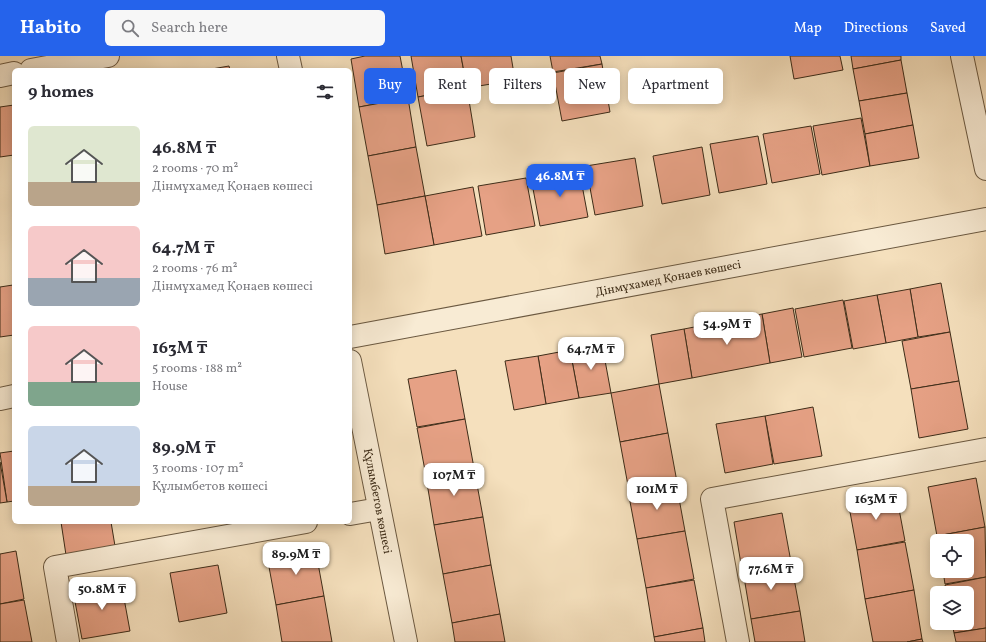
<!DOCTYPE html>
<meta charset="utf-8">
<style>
:root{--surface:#fff;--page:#f7f7f7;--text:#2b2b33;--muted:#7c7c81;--accent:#2563eb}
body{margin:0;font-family:Vollkorn,serif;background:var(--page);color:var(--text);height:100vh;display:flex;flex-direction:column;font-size:15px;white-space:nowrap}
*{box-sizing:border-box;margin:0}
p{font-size:13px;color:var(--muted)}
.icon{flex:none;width:22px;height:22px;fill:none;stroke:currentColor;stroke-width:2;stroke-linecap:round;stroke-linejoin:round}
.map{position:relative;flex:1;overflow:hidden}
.details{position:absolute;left:12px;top:12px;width:340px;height:456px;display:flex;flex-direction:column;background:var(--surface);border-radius:6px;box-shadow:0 2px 10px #0003}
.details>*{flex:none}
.top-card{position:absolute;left:364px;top:12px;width:380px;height:36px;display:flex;gap:8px}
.controls{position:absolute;left:930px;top:478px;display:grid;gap:8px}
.controls a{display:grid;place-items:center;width:44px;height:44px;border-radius:6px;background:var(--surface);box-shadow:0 2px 10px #0003;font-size:20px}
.price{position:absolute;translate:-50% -34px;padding:0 9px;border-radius:8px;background:#fff;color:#222;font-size:13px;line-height:26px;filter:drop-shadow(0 1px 2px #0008)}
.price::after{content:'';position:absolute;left:50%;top:24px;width:12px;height:9px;margin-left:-6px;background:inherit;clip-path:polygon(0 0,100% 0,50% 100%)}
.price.active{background:var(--accent);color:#fff}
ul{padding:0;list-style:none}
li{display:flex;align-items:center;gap:12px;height:100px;padding:0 16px}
li span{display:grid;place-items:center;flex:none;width:112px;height:80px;border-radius:6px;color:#555}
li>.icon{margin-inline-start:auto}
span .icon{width:48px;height:48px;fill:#fffc;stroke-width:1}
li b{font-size:17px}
h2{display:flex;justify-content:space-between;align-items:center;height:48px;padding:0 16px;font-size:17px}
.chip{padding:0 14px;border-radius:6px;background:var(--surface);box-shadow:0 2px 10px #0003;font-size:14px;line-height:36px}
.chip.active{background:var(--accent);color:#fff}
header{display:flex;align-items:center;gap:24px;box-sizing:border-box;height:56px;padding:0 20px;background:var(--accent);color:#fff}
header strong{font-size:19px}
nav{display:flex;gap:22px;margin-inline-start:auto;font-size:14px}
.search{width:280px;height:36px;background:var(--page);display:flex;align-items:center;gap:10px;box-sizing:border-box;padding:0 14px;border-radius:6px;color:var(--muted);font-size:15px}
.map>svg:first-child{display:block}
.building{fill:#e6a185;stroke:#3d2c18}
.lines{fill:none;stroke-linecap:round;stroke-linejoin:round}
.minor-casing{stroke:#6b5941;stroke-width:24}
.minor{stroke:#f8ebd4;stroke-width:22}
.labels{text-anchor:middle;stroke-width:3;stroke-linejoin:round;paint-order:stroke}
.street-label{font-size:12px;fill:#3d2c18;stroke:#f8ebd4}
</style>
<header>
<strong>Habito</strong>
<div class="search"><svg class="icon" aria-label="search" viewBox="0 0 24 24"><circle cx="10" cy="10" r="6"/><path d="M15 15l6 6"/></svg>Search here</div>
<nav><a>Map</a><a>Directions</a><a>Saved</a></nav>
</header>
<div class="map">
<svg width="986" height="586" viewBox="0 0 986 586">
<rect width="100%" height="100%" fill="#f5e0bd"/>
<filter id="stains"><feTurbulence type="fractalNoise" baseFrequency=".005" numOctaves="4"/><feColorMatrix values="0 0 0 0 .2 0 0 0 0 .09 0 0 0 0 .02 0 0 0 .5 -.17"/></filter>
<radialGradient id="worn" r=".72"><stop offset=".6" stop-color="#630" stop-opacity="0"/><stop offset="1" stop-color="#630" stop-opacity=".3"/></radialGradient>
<g class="building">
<polygon points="365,0 400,0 408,42 359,51 351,3"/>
<polygon points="411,0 461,0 467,32 418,41"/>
<polygon points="461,0 511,0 515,24 467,32"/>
<polygon points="550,0 600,0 602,8 553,16"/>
<polygon points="790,0 840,0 843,14 794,23"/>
<polygon points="851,0 901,0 901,4 853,13"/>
<polygon points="901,4 907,37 859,45 853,13"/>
<polygon points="602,8 610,56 562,65 553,17"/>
<polygon points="229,10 230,14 206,14"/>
<polygon points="467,32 475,81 427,90 418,41"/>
<polygon points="907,37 913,69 865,78 859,45"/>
<polygon points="408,42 416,91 368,100 359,51"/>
<polygon points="14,49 14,99 0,101 0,51"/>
<polygon points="861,62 870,110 822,119 813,70"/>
<polygon points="913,69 919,102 870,110 865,78"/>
<polygon points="811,70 820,118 772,127 763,78"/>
<polygon points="758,80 767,128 719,137 710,88"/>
<polygon points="416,91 425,140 377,149 368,100"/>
<polygon points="702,91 710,139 662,148 653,100"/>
<polygon points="635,102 643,150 595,159 586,110"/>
<polygon points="579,113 588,161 540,170 531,122"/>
<polygon points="526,122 535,170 486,179 478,130"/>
<polygon points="473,131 482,180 434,189 425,140"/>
<polygon points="425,140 434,189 385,198 377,149"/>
<polygon points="941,227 950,276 918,281 910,233"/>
<polygon points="13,229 14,279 0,281 0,231"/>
<polygon points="910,233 918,281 886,287 877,239"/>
<polygon points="877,239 886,287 853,293 844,245"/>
<polygon points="843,244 852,292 804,301 795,253"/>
<polygon points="793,252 802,301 770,307 762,258"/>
<polygon points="762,258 770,307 692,322 684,273"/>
<polygon points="684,273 692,322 659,328 651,279"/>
<polygon points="950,276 959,325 911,333 902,285"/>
<polygon points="602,288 611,337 579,342 570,294"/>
<polygon points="570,294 579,342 546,348 538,300"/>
<polygon points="538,300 546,348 514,354 505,305"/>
<polygon points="456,314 465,363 417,371 408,323"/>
<polygon points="959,325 968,373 919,382 911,333"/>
<polygon points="659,328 668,377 620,386 611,337"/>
<polygon points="813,351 822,400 774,408 765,360"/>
<polygon points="765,360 773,408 725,417 716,368"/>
<polygon points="465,363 474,412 426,420 417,372"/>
<polygon points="668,377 677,426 629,435 620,386"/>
<polygon points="14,395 14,445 7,446 0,397"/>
<polygon points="0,406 7,446 0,447"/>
<polygon points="474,412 483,461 434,469 426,421"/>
<polygon points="976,422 985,471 937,480 928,431"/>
<polygon points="676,426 685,475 637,483 628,435"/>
<polygon points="896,437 905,485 857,494 848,445"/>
<polygon points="782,457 791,506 742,514 734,466"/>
<polygon points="483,461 491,509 443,518 434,469"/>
<polygon points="61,466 111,466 115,490 66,499"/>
<polygon points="985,471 986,521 945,528 943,515 967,515 967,485 938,485 937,480"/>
<polygon points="685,475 694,523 646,532 637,483"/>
<polygon points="905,486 914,534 865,543 857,494"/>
<polygon points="315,491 324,540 276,549 267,500"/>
<polygon points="16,495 24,543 0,548 0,498"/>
<polygon points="791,506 800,555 751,563 743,515"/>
<polygon points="218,509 227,557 179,566 170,517"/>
<polygon points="491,509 500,558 452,567 443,518"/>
<polygon points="986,521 986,572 954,577 952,567 967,567 967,537 947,537 945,529"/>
<polygon points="694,524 703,572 654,581 646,532"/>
<polygon points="121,526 130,575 82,583 73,535"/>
<polygon points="914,534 922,583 907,586 873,586 865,543"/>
<polygon points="324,540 332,586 282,586 276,549"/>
<polygon points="24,544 32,586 0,586 0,548"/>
<polygon points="800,555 805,586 755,586 751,563"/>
<polygon points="500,558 505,586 455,586 452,567"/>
<polygon points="703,572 705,586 655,586 654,581"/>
<polygon points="986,572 986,586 956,586 954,577"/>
<polygon points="922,583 923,586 907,586"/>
</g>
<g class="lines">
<defs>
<g id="minor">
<polyline points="288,0 291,14"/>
<polyline points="962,0 986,113"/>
<polyline points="31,14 108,0"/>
<polyline points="0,20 14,17"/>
<polyline points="350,281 986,163"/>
<polyline points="350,305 406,586"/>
<polyline points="0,343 14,340"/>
<polyline points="350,458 379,453"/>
<polyline points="68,586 55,511 306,466"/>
<polyline points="738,586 712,443 986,393"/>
</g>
</defs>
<use href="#minor" class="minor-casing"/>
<use href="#minor" class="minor"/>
</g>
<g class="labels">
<g class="street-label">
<text transform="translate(668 222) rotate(-11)" y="4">Дінмұхамед Қонаев көшесі</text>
<text transform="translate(378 445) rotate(79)" y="4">Құлымбетов көшесі</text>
</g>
</g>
<rect width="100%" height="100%" filter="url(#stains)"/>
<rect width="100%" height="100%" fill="url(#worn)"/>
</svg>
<div class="controls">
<a><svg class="icon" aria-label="locate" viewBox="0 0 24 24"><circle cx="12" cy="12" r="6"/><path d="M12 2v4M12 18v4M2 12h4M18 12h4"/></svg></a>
<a><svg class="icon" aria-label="layers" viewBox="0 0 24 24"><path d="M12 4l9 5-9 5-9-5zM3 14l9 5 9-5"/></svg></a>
</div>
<b class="price active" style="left:560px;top:142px">46.8M ₸</b>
<b class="price" style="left:727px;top:290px">54.9M ₸</b>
<b class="price" style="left:591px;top:315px">64.7M ₸</b>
<b class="price" style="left:454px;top:441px">107M ₸</b>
<b class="price" style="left:657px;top:455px">101M ₸</b>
<b class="price" style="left:876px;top:465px">163M ₸</b>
<b class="price" style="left:296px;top:520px">89.9M ₸</b>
<b class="price" style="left:771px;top:535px">77.6M ₸</b>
<b class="price" style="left:102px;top:555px">50.8M ₸</b>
<div class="top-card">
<a class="chip active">Buy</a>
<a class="chip">Rent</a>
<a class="chip">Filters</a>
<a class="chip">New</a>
<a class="chip">Apartment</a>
</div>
<section class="details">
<h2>9 homes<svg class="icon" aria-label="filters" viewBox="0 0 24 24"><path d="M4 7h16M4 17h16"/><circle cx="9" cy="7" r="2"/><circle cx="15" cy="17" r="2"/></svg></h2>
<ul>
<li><span style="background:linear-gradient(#dfe7d0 70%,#b9a48a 0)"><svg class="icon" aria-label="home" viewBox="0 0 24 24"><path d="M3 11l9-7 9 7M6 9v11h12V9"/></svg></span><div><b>46.8M ₸</b><p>2 rooms · 70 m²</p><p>Дінмұхамед Қонаев көшесі</p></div></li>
<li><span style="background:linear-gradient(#f6c9c9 65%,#9aa5b1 0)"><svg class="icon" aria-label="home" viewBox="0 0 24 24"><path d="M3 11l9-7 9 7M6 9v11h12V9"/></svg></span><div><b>64.7M ₸</b><p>2 rooms · 76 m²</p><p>Дінмұхамед Қонаев көшесі</p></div></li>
<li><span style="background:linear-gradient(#f6c9c9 70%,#7fa58c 0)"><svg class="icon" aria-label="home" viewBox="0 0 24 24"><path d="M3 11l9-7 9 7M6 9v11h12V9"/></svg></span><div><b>163M ₸</b><p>5 rooms · 188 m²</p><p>House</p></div></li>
<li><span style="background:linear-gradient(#c9d6e8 75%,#b9a48a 0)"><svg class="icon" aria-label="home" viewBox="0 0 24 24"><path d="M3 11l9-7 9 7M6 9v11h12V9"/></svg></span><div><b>89.9M ₸</b><p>3 rooms · 107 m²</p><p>Құлымбетов көшесі</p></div></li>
</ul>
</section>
</div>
